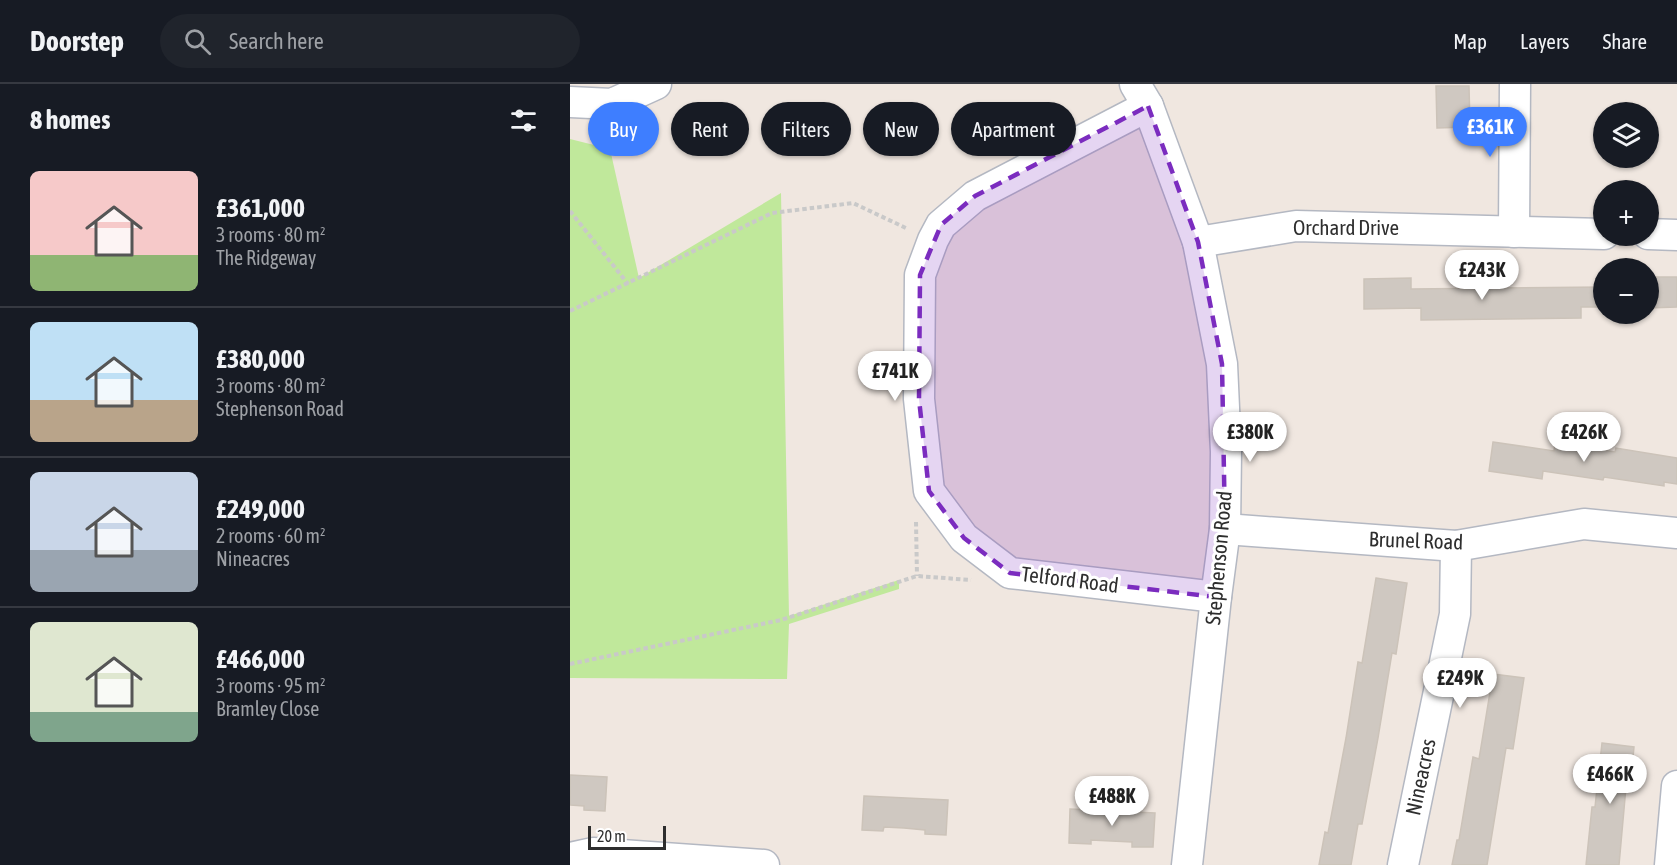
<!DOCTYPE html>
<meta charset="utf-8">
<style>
:root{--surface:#171b24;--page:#20242c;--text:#f1f3f6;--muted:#9ea1a6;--line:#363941;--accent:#3e7eff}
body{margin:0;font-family:"Asap Condensed",sans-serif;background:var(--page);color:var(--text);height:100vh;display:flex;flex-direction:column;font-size:22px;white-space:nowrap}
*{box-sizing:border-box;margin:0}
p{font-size:20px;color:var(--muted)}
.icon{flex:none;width:33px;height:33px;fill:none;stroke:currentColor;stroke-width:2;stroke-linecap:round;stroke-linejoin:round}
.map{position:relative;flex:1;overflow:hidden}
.sheet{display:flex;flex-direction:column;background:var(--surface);width:570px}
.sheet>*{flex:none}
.banner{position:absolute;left:18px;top:18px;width:570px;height:54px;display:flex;gap:12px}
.buttons{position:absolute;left:1023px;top:18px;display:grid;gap:12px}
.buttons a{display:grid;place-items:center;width:66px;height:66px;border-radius:50%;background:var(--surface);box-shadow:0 2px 4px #0004;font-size:30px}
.scale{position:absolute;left:18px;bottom:15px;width:78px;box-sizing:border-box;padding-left:6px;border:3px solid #2e2e2e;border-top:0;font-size:16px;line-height:21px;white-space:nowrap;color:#2e2e2e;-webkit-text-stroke:4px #fff;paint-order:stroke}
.price{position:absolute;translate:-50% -51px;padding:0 14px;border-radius:21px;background:#fff;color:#222;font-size:20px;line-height:39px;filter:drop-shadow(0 2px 3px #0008)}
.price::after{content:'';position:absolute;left:50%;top:36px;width:18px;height:14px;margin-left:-9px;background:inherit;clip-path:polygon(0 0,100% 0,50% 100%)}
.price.selected{background:var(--accent);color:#fff}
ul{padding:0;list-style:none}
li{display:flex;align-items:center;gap:18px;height:150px;padding:0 30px}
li+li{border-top:2px solid var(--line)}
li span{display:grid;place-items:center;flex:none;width:168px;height:120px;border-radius:9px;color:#555}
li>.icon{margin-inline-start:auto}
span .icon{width:72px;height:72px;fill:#fffc;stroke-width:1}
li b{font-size:26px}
h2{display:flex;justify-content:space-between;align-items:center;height:72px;padding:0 30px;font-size:26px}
.tag{padding:0 21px;border-radius:27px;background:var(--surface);box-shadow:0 2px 4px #0004;font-size:21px;line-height:54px}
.tag.selected{background:var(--accent);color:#fff}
header{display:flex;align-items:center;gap:36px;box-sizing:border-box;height:84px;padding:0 30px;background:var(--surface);border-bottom:2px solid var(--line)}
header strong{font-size:28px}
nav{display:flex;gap:33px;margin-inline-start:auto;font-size:21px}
.search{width:420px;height:54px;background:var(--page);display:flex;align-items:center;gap:15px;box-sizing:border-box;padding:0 21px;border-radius:33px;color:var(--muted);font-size:22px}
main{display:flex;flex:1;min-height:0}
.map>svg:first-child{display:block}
.green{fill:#c0e89b}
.building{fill:#cfc8c1;stroke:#ccc3b9;stroke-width:1.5}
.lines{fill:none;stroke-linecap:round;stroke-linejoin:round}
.street-casing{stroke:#b4b8c2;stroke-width:33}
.path{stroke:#c9c9c9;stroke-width:4;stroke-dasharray:4.5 3;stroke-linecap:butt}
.street{stroke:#fff;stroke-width:30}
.marked{fill:#7b2cbf;fill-opacity:0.2;stroke:#7b2cbf;stroke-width:4.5;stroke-dasharray:12 8;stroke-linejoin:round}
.labels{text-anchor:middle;stroke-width:6;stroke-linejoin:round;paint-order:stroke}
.street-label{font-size:21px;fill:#2e2e2e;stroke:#fff}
</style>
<header>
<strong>Doorstep</strong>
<div class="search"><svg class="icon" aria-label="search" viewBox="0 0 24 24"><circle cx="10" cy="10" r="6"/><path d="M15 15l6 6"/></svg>Search here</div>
<nav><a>Map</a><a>Layers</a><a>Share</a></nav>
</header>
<main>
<section class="sheet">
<h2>8 homes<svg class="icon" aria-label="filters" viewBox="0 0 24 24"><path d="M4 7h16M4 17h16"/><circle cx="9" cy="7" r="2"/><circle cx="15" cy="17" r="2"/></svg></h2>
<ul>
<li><span style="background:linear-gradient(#f6c9c9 70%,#8fb573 0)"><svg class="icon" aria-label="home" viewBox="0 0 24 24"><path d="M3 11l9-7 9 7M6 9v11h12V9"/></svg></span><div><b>£361,000</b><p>3 rooms · 80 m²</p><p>The Ridgeway</p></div></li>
<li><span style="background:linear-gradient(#bfe0f5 65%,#b9a48a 0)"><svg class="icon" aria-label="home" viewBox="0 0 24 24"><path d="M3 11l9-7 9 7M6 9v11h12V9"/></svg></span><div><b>£380,000</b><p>3 rooms · 80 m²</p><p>Stephenson Road</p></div></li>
<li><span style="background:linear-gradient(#c9d6e8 65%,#9aa5b1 0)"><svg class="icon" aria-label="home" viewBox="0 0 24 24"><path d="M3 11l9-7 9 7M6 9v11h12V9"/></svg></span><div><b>£249,000</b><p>2 rooms · 60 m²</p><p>Nineacres</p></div></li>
<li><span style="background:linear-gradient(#dfe7d0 75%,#7fa58c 0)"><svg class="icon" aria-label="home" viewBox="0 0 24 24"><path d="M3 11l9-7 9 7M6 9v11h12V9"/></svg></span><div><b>£466,000</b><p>3 rooms · 95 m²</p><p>Bramley Close</p></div></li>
</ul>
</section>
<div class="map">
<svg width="1107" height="781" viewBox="0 0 1107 781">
<rect width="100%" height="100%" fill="#f0e7e0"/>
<polygon class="green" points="0,55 40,65 69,194 211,109 219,532 329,496 329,505 219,540 217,595 0,594"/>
<g class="building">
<polygon points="866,2 899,2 900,43 867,44"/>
<polygon points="1078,193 1107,193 1107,223 1078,224"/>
<polygon points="841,194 841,205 1034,203 1034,223 1011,223 1011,234 851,236 851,224 794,225 794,195"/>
<polygon points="923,358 984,367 985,359 1045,368 1046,364 1107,374 1107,400 1094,398 1094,402 1034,393 1033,396 973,387 972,395 919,387"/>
<polygon points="806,494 837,499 826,570 822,569 808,654 792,740 788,740 781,781 749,781 755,748 758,749 776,654 788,578 792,579"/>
<polygon points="923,590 954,594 943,665 936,664 917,781 882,781 887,756 889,756 903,673 909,675"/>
<polygon points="1032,659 1064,663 1060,703 1056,703 1049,781 1016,781 1022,723 1025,723"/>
<polygon points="0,691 37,693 35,727 14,726 14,722 0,721"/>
<polygon points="294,712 378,716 376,751 355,750 355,746 334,744 314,743 313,747 292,746"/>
<polygon points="500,725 585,729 583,763 562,763 562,758 541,757 521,756 521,760 499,759"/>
</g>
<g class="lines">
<defs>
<g id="street">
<polyline points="565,0 578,22 628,158 652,280 656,368 655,445 646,513 617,781"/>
<polyline points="0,18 42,20 86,0"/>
<polyline points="578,22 405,112 371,141 363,156 350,191 349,315 359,407 394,454 440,489 646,513"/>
<polyline points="944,148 945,0"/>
<polyline points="1078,150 1107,151"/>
<polyline points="628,158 726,142 1034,150"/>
<polyline points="655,445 886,462 1014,440 1107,449"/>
<polyline points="0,774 23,769 194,781"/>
<polyline points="833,781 885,530 886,462"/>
<polyline points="1100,781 1107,702"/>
</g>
</defs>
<use href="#street" class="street-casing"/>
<g class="path">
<polyline points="0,127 58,200"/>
<polyline points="0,227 202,129 283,119 338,145"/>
<polyline points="346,438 347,492"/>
<polyline points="0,580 211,536 347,492 401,496"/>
</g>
<use href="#street" class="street"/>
</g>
<path class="marked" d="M 578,22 L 628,158 L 652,280 L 655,445 L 646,513 L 440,489 L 394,454 L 359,407 L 349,315 L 350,191 L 371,141 L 405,112 Z"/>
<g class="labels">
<g class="street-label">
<text x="776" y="151">Orchard Drive</text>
<text transform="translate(846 457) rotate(2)" y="7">Brunel Road</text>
<text transform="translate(649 474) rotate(-85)" y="7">Stephenson Road</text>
<text transform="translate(500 496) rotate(7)" y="7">Telford Road</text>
<text transform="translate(851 693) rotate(-78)" y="7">Nineacres</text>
</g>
</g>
</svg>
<div class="buttons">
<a><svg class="icon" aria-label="layers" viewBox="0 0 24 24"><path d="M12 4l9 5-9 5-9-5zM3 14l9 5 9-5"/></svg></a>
<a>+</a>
<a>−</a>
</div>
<div class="scale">20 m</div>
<b class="price selected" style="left:920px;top:74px">£361K</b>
<b class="price" style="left:912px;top:217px">£243K</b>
<b class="price" style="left:325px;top:318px">£741K</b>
<b class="price" style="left:680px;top:379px">£380K</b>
<b class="price" style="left:1014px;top:379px">£426K</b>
<b class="price" style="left:890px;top:625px">£249K</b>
<b class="price" style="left:1040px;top:721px">£466K</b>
<b class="price" style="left:542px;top:743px">£488K</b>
<div class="banner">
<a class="tag selected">Buy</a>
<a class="tag">Rent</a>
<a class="tag">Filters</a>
<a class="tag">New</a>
<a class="tag">Apartment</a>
</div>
</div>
</main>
